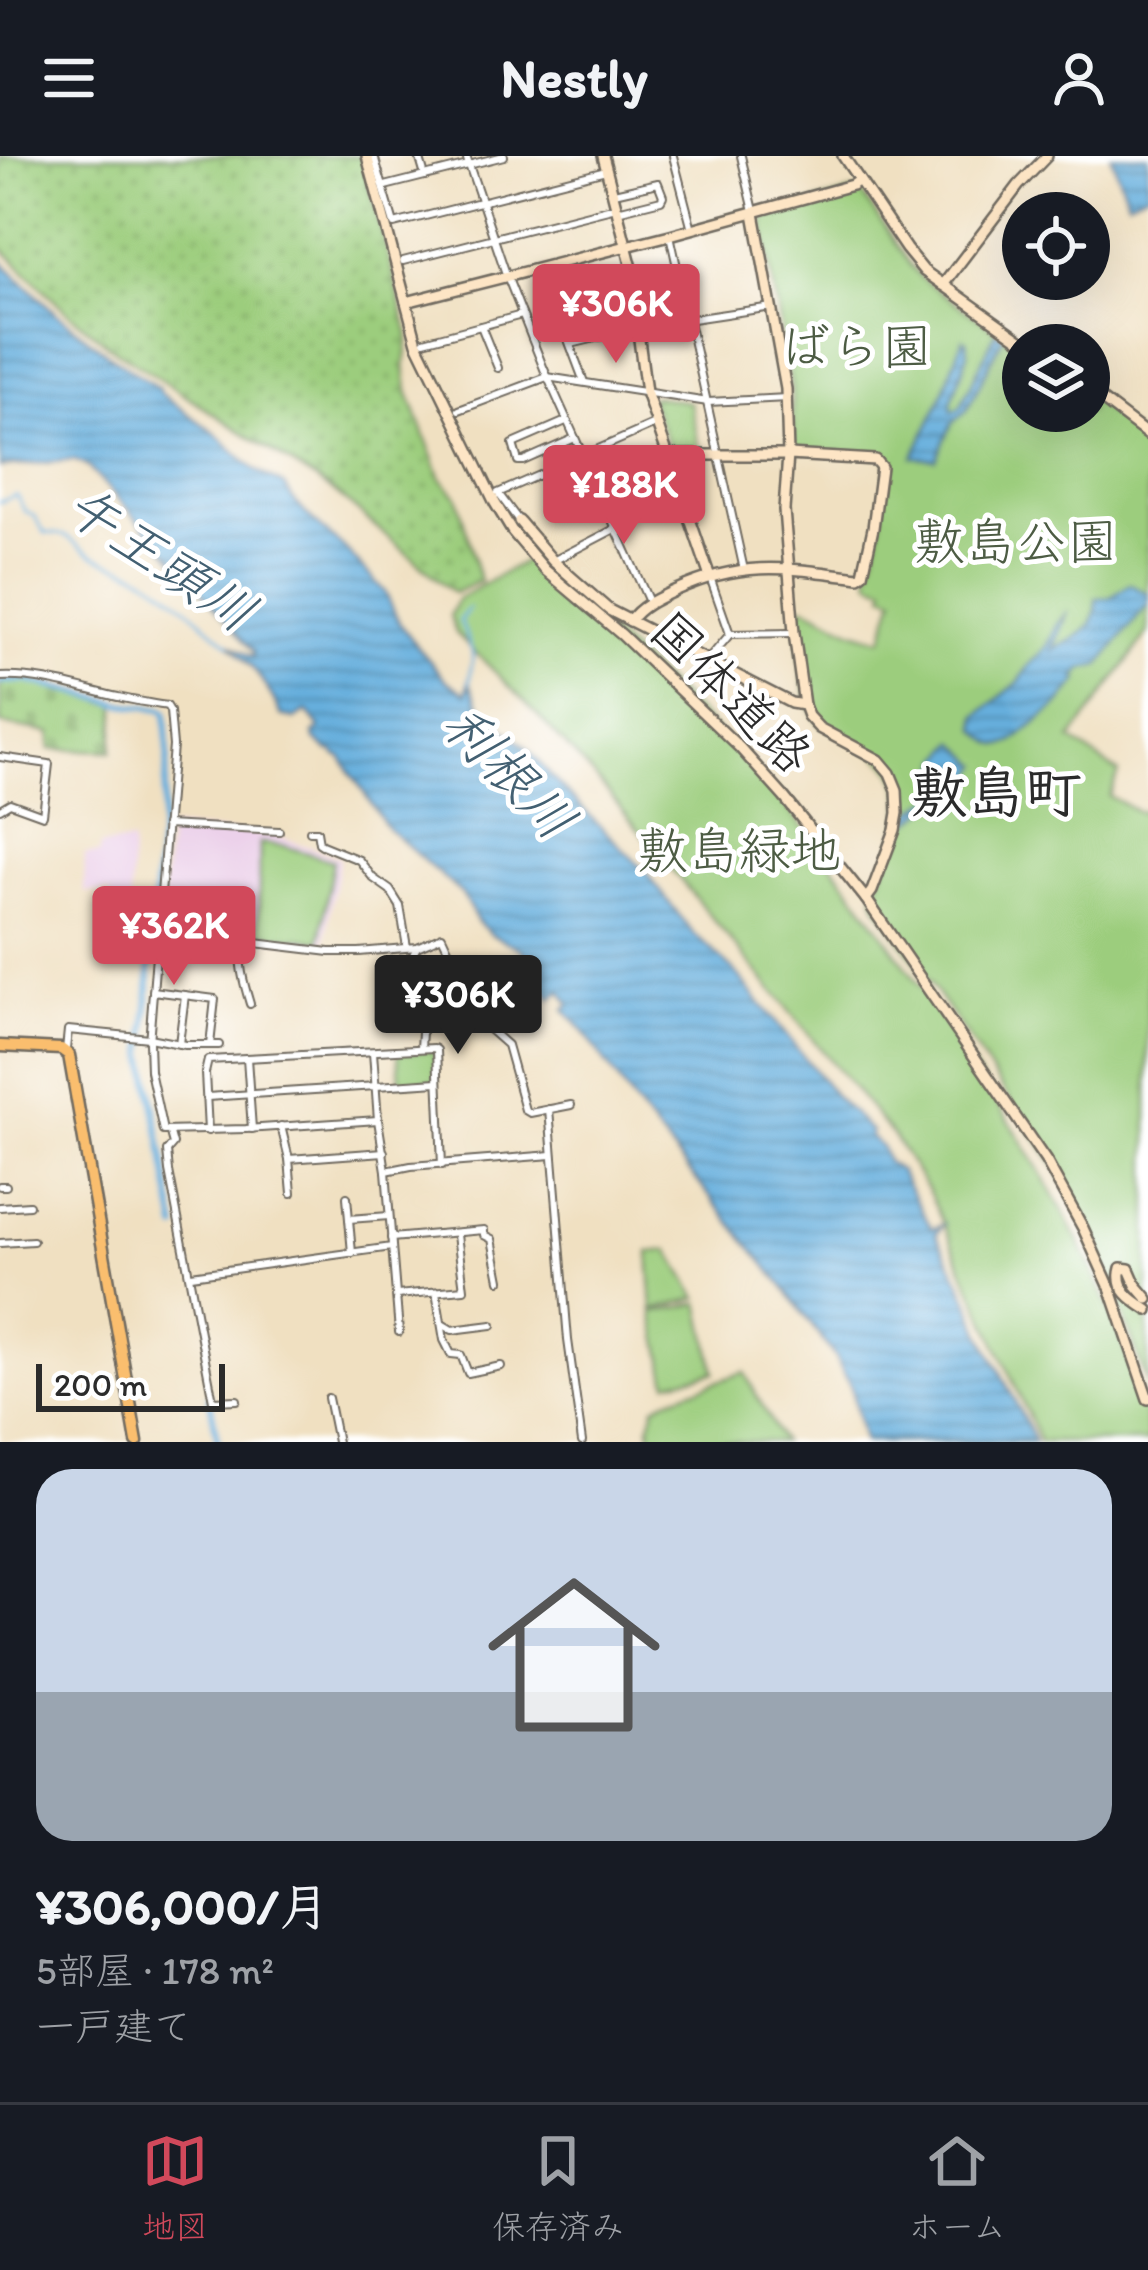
<!DOCTYPE html>
<html lang="ja">
<meta charset="utf-8">
<style>
:root{--surface:#171b24;--page:#20242c;--text:#f1f3f6;--muted:#9ea1a6;--line:#363941;--accent:#d1495b}
body{margin:0;font-family:Itim,"Klee One",sans-serif;background:var(--page);color:var(--text);height:100vh;display:flex;flex-direction:column;font-size:45px;white-space:nowrap}
*{box-sizing:border-box;margin:0}
p{font-size:39px;color:var(--muted)}
.icon{flex:none;width:66px;height:66px;fill:none;stroke:currentColor;stroke-width:2;stroke-linecap:round;stroke-linejoin:round}
.map{position:relative;height:1286px;overflow:hidden}
.drawer{display:flex;flex-direction:column;background:var(--surface);flex:1}
.drawer>*{flex:none}
.fabs{position:absolute;left:1002px;top:36px;display:grid;gap:24px}
.fabs a{display:grid;place-items:center;width:108px;height:108px;border-radius:50%;background:var(--surface);box-shadow:0 12px 48px #0002;font-size:60px}
.scale{position:absolute;left:36px;bottom:30px;width:189px;box-sizing:border-box;padding-left:12px;border:6px solid #2b2b2b;border-top:0;font-size:33px;line-height:42px;white-space:nowrap;color:#2b2b2b;-webkit-text-stroke:9px #fff;paint-order:stroke}
.price{position:absolute;translate:-50% -102px;padding:0 27px;border-radius:12px;background:var(--accent);color:#fff;font-size:39px;line-height:78px;filter:drop-shadow(0 3px 6px #0008)}
.price::after{content:'';position:absolute;left:50%;top:72px;width:36px;height:27px;margin-left:-18px;background:inherit;clip-path:polygon(0 0,100% 0,50% 100%)}
.price.current{background:#222;color:#fff}
ul{padding:0;list-style:none}
li{display:grid;align-content:center;gap:24px;height:636px;padding:0 36px}
li+li{border-top:3px solid var(--line)}
li span{display:grid;place-items:center;height:372px;border-radius:36px;color:#555}
li>.icon{margin-inline-start:auto}
span .icon{width:216px;height:216px;fill:#fffc;stroke-width:1}
li b{font-size:51px}
header{display:flex;justify-content:space-between;align-items:center;height:156px;padding:0 36px;background:var(--surface);font-size:54px;font-weight:700}
.menu{display:flex;justify-content:space-around;align-items:center;height:168px;border-top:3px solid var(--line);background:var(--surface);font-size:33px;color:var(--muted)}
.menu a{display:grid;justify-items:center;gap:6px}
.menu .current{color:var(--accent)}
.map>svg:first-child{display:block}
.built{fill:#ecd1ea}
.grass{fill:url(#grass-dots);stroke:#647c54;stroke-width:3}
.cemetery{fill:url(#cemetery-stones);stroke:#647c54;stroke-width:3}
.park{fill:#9ccd7d;stroke:#647c54;stroke-width:3}
.water{fill:url(#water-rules);stroke:#486d84;stroke-width:3}
.lines{fill:none;stroke-linecap:round;stroke-linejoin:round}
.stream{stroke:#66afdd;stroke-width:3}
.canal{stroke:#66afdd;stroke-width:6}
.street-casing{stroke:#706a60;stroke-width:10}
.secondary-casing{stroke:#706a60;stroke-width:14}
.primary-casing{stroke:#706a60;stroke-width:15}
.street{stroke:#fff;stroke-width:6}
.secondary{stroke:#fde5c5;stroke-width:9}
.primary{stroke:#fabe6e;stroke-width:10}
.labels{text-anchor:middle;stroke-width:10;stroke-linejoin:round;paint-order:stroke}
.park-label{font-size:51px;fill:#4d5c44;stroke:#fff}
.street-label{font-size:51px;fill:#2b2b2b;stroke:#fff}
.water-label{font-size:54px;font-style:italic;fill:#436072;stroke:#fff}
.quarter-label{font-size:57px;font-weight:bold;fill:#2b2b2b;stroke:#fff}
</style>
<header><svg class="icon" aria-label="menu" viewBox="0 0 24 24"><path d="M4 6h16M4 12h16M4 18h16"/></svg>Nestly<svg class="icon" aria-label="person" viewBox="0 0 24 24"><circle cx="12" cy="8" r="4"/><path d="M4 21q1-7 8-7t8 7"/></svg></header>
<div class="map">
<svg width="1148" height="1286" viewBox="0 0 1148 1286">
<defs>
<pattern id="grass-dots" width="8" height="8" patternUnits="userSpaceOnUse" patternTransform="scale(3)"><rect width="8" height="8" fill="#9ccd7d"/><path d="M2 2h.1M6 6h.1" fill="none" stroke="#87b06c" stroke-width="1.8" stroke-linecap="round"/></pattern>
<pattern id="cemetery-stones" width="16" height="16" patternUnits="userSpaceOnUse" patternTransform="scale(3)"><rect width="16" height="16" fill="#9ccd7d"/><path d="M2 7V4a2 2 0 0 1 4 0v3zM10 15v-3a2 2 0 0 1 4 0v3z" fill="#87b06c"/></pattern>
<pattern id="water-rules" width="6" height="5" patternUnits="userSpaceOnUse" patternTransform="scale(3)"><rect width="6" height="5" fill="#66afdd"/><path d="M0 2.5h6" fill="none" stroke="#548fb3"/></pattern>
</defs>
<rect width="100%" height="100%" fill="#fff"/>
<filter id="ink" filterUnits="userSpaceOnUse"><feTurbulence type="fractalNoise" baseFrequency=".00833" numOctaves="2"/><feDisplacementMap in="SourceGraphic" scale="24" xChannelSelector="R" yChannelSelector="G"/><feConvolveMatrix kernelMatrix="1 2 1 2 8 2 1 2 1" color-interpolation-filters="sRGB"/></filter>
<filter id="wash" filterUnits="userSpaceOnUse"><feTurbulence type="fractalNoise" baseFrequency=".004" numOctaves="4" result="noise"/><feDisplacementMap in="SourceGraphic" scale="48" xChannelSelector="R" yChannelSelector="G"/><feGaussianBlur stdDeviation="2.7" result="paint"/><feColorMatrix in="noise" values="0 0 0 0 0 0 0 0 0 0 0 0 0 0 0 0 0 1.4 0 .05"/><feComposite in="paint" operator="in"/></filter>
<g filter="url(#wash)">
<rect width="100%" height="100%" fill="#f0e0c1"/>
<g class="built">
<polygon points="169,672 274,679 340,702 324,790 248,781 235,775 160,776"/>
<polygon points="132,686 130,749 110,749 110,736 84,736 85,698 99,698 100,690"/>
</g>
<polygon class="grass" points="0,0 362,0 409,179 405,210 408,235 441,323 457,340 480,425 454,437 335,336 112,192 67,156 0,90"/>
<polygon class="cemetery" points="25,525 117,549 112,595 50,593 51,577 0,568 0,527"/>
<g class="park">
<path d="M 853,35 L 862,38 L 910,109 L 923,124 L 1023,193 L 1023,255 L 1089,255 L 1089,241 L 1148,287 L 1148,477 L 1071,584 L 1119,617 L 1109,640 L 1138,656 L 1148,655 L 1148,1230 L 1112,1127 L 1058,1014 L 877,750 L 874,740 C 889,696 926,635 878,600 C 860,586 839,579 820,568 C 799,543 800,484 797,452 L 807,451 L 851,474 L 880,483 L 883,481 L 895,441 L 884,438 L 886,431 L 873,427 L 869,422 L 879,383 L 889,304 L 879,299 L 796,294 L 794,291 L 791,232 L 762,62 Z"/>
<polygon points="653,240 690,246 700,294 671,295 650,243"/>
<path d="M 528,403 C 594,466 667,522 730,588 C 811,672 877,767 942,863 C 1014,969 1085,1076 1126,1198 C 1136,1228 1148,1255 1148,1286 L 1040,1286 L 929,1036 L 894,981 L 596,622 L 524,545 L 456,477 L 450,459 L 458,443 Z"/>
<polygon points="260,687 284,690 333,705 320,785 258,777"/>
<polygon points="431,894 434,897 436,922 433,925 400,926 398,897"/>
<polygon points="669,1094 698,1142 653,1154 649,1096"/>
<polygon points="700,1147 715,1216 668,1226 653,1157"/>
<polygon points="744,1216 782,1286 651,1284 650,1268 655,1251 667,1243"/>
</g>
<g class="water">
<polygon points="1111,0 1148,0 1148,36 1128,45"/>
<path d="M 0,104 L 57,158 L 113,202 L 158,232 L 160,237 L 216,278 L 255,314 L 285,330 L 292,342 L 308,360 L 344,392 L 385,436 L 399,466 L 417,490 L 447,525 L 466,538 L 469,525 L 478,546 L 488,560 L 527,592 L 556,626 L 645,715 L 693,777 L 732,812 L 836,941 L 871,975 L 870,980 L 882,992 L 887,1006 L 899,1014 L 932,1073 L 943,1069 L 936,1078 L 960,1124 L 984,1183 L 1035,1286 L 863,1286 L 851,1231 L 835,1201 L 783,1130 L 636,950 L 584,876 L 564,854 L 570,848 L 561,835 L 551,843 L 536,822 L 538,814 L 521,793 L 492,779 L 478,766 L 462,738 L 387,672 L 341,601 L 337,600 L 333,595 L 328,595 L 315,584 L 314,578 L 320,571 L 307,555 L 295,563 L 281,559 C 268,529 252,509 228,487 L 253,501 L 253,495 L 172,400 L 88,311 L 74,304 L 0,311 Z"/>
<polygon points="996,176 1003,181 967,254 952,267 936,303 913,301 939,248 963,183 967,185 968,197 951,247 952,256 960,252"/>
<path d="M 1130,428 L 1148,438 L 1148,448 L 1100,509 L 1083,513 L 1076,522 L 1079,524 L 1059,549 L 1013,586 C 997,595 988,584 977,573 L 977,560 L 1019,526 L 1028,511 L 1047,491 L 1058,468 L 1068,456 L 1053,494 C 1075,483 1100,473 1096,443 L 1110,442 Z"/>
<path d="M 956,586 L 981,609 L 963,636 L 931,651 L 905,669 C 908,655 925,646 938,641 L 934,615 L 939,613 L 942,603 Z"/>
</g>
<g class="lines">
<g class="stream">
<path d="M 0,346 L 16,339 L 25,355 L 34,360 L 45,377 C 75,379 65,382 86,395 C 102,406 122,409 139,418 C 172,434 200,465 229,488"/>
<polyline points="469,452 460,464 473,498 469,528"/>
</g>
<g class="canal">
<polyline points="0,526 25,524 122,548 162,553 166,556 168,600 155,733 145,898 177,1073"/>
<polyline points="209,1240 218,1286"/>
</g>
</g>
</g>
<g filter="url(#ink)">
<g class="lines">
<defs>
<g id="street">
<polyline points="374,0 394,68 606,14"/>
<polyline points="419,0 425,20"/>
<polyline points="466,0 505,115 544,213 649,446"/>
<polyline points="673,0 692,73"/>
<polyline points="741,0 754,55"/>
<polyline points="385,30 504,0"/>
<polyline points="614,37 658,27 663,40 661,44 617,55"/>
<polyline points="670,79 744,414"/>
<polyline points="403,105 616,51"/>
<polyline points="541,112 584,226"/>
<polyline points="557,151 636,130"/>
<polyline points="481,170 498,212"/>
<polyline points="639,171 772,151"/>
<polyline points="424,185 522,159"/>
<polyline points="571,188 633,173"/>
<polyline points="459,254 547,221 708,246 787,242"/>
<polyline points="566,265 513,288 518,305 523,305 575,282"/>
<polyline points="519,365 498,337 653,269"/>
<polyline points="553,405 678,340"/>
<polyline points="710,421 730,478"/>
<polyline points="707,505 730,478 792,477"/>
<path d="M 0,521 C 41,519 78,532 118,541 C 134,545 151,547 167,550 L 170,555 L 173,590 L 149,886 L 150,915 L 163,975 L 246,973 L 378,964"/>
<polyline points="0,601 49,608 43,659 10,647 0,653"/>
<polyline points="166,669 279,675"/>
<polyline points="310,675 317,675 319,687 322,689 359,704 373,722 390,734 400,750 407,791"/>
<polyline points="156,780 219,779 235,781 247,786 330,796 359,796 417,791 442,780 482,867 507,889 525,954 530,957 571,949"/>
<path d="M 242,785 C 237,805 244,828 250,848"/>
<polyline points="417,791 400,824 395,841 424,844 421,892"/>
<polyline points="153,835 215,843 210,889"/>
<polyline points="179,888 185,839"/>
<polyline points="66,894 68,874 149,882 185,889 219,889"/>
<polyline points="373,896 378,964 386,1015 399,1176"/>
<polyline points="247,902 252,973"/>
<polyline points="207,941 438,926"/>
<polyline points="549,953 568,1184 582,1286"/>
<polyline points="281,970 289,1003 384,996"/>
<polyline points="208,975 205,917 208,904 434,892 437,894 442,1009"/>
<polyline points="170,977 173,988 167,995 169,1015 213,1245 237,1244"/>
<polyline points="289,1003 292,1037"/>
<polyline points="386,1015 411,1010 552,999"/>
<polyline points="0,1030 6,1030"/>
<polyline points="347,1041 352,1097"/>
<polyline points="0,1051 29,1049"/>
<polyline points="349,1063 389,1060"/>
<polyline points="391,1082 484,1074 484,1079 492,1083 500,1124"/>
<polyline points="0,1087 33,1085"/>
<polyline points="191,1119 392,1091"/>
<polyline points="436,1136 444,1184 451,1198 461,1199 468,1217 501,1210"/>
<polyline points="397,1139 464,1133 457,1079"/>
<polyline points="442,1168 452,1174 492,1169"/>
<polyline points="328,1242 337,1286"/>
</g>
<g id="secondary">
<polyline points="367,0 417,187 495,347 512,375 545,414 622,479 740,592 784,641 866,743 1046,1005 1083,1072 1111,1134 1148,1243"/>
<polyline points="603,0 638,135 638,176 646,236 710,421"/>
<polyline points="843,0 906,93 924,115 1028,189"/>
<polyline points="754,57 786,233 788,299 784,354 794,477 804,549 808,560 819,572 879,604 890,617 897,634 898,657 895,674 872,735 866,743"/>
<polyline points="943,129 1019,29 1047,0"/>
<polyline points="406,146 670,79 852,29 859,24"/>
<polyline points="1089,234 1148,279"/>
<polyline points="519,365 553,405 609,454 791,547 804,549"/>
<path d="M 630,465 C 640,450 659,442 676,434 C 744,403 789,412 859,421 L 863,418 L 873,372 L 881,311 L 875,304 L 788,299 L 668,299"/>
<path d="M 1148,1143 L 1136,1129 L 1129,1113 L 1121,1112 C 1115,1133 1132,1144 1148,1154"/>
</g>
<polyline id="primary" points="0,890 61,893 69,899 137,1286"/>
</defs>
<use href="#street" class="street-casing"/>
<use href="#secondary" class="secondary-casing"/>
<use href="#primary" class="primary-casing"/>
<use href="#street" class="street"/>
<use href="#secondary" class="secondary"/>
<use href="#primary" class="primary"/>
</g>
</g>
<g class="labels">
<g class="park-label">
<text x="856" y="208">ばら園</text>
<text x="1016" y="403">敷島公園</text>
<text x="739" y="712">敷島緑地</text>
</g>
<g class="street-label">
<text transform="translate(732 536) rotate(45)" y="18">国体道路</text>
</g>
<g class="water-label">
<text transform="translate(161 402) rotate(34)" y="19">午王頭川</text>
<text transform="translate(510 616) rotate(46)" y="19">利根川</text>
</g>
<g class="quarter-label">
<text x="996" y="656">敷島町</text>
</g>
</g>
</svg>
<div class="fabs">
<a><svg class="icon" aria-label="locate" viewBox="0 0 24 24"><circle cx="12" cy="12" r="6"/><path d="M12 2v4M12 18v4M2 12h4M18 12h4"/></svg></a>
<a><svg class="icon" aria-label="layers" viewBox="0 0 24 24"><path d="M12 4l9 5-9 5-9-5zM3 14l9 5 9-5"/></svg></a>
</div>
<div class="scale">200 m</div>
<b class="price" style="left:616px;top:210px">¥306K</b>
<b class="price" style="left:624px;top:391px">¥188K</b>
<b class="price" style="left:174px;top:832px">¥362K</b>
<b class="price current" style="left:458px;top:901px">¥306K</b>
</div>
<section class="drawer">
<ul>
<li><span style="background:linear-gradient(#c9d6e8 60%,#9aa5b1 0)"><svg class="icon" aria-label="home" viewBox="0 0 24 24"><path d="M3 11l9-7 9 7M6 9v11h12V9"/></svg></span><div><b>¥306,000/月</b><p>5部屋 · 178 m²</p><p>一戸建て</p></div></li>
</ul>
</section>
<nav class="menu">
<a class="current"><svg class="icon" aria-label="map" viewBox="0 0 24 24"><path d="M3 6l6-2 6 2 6-2v14l-6 2-6-2-6 2zM9 4v14M15 6v14"/></svg>地図</a>
<a><svg class="icon" aria-label="saved" viewBox="0 0 24 24"><path d="M7 4h10v16l-5-4-5 4z"/></svg>保存済み</a>
<a><svg class="icon" aria-label="home" viewBox="0 0 24 24"><path d="M3 11l9-7 9 7M6 9v11h12V9"/></svg>ホーム</a>
</nav>
